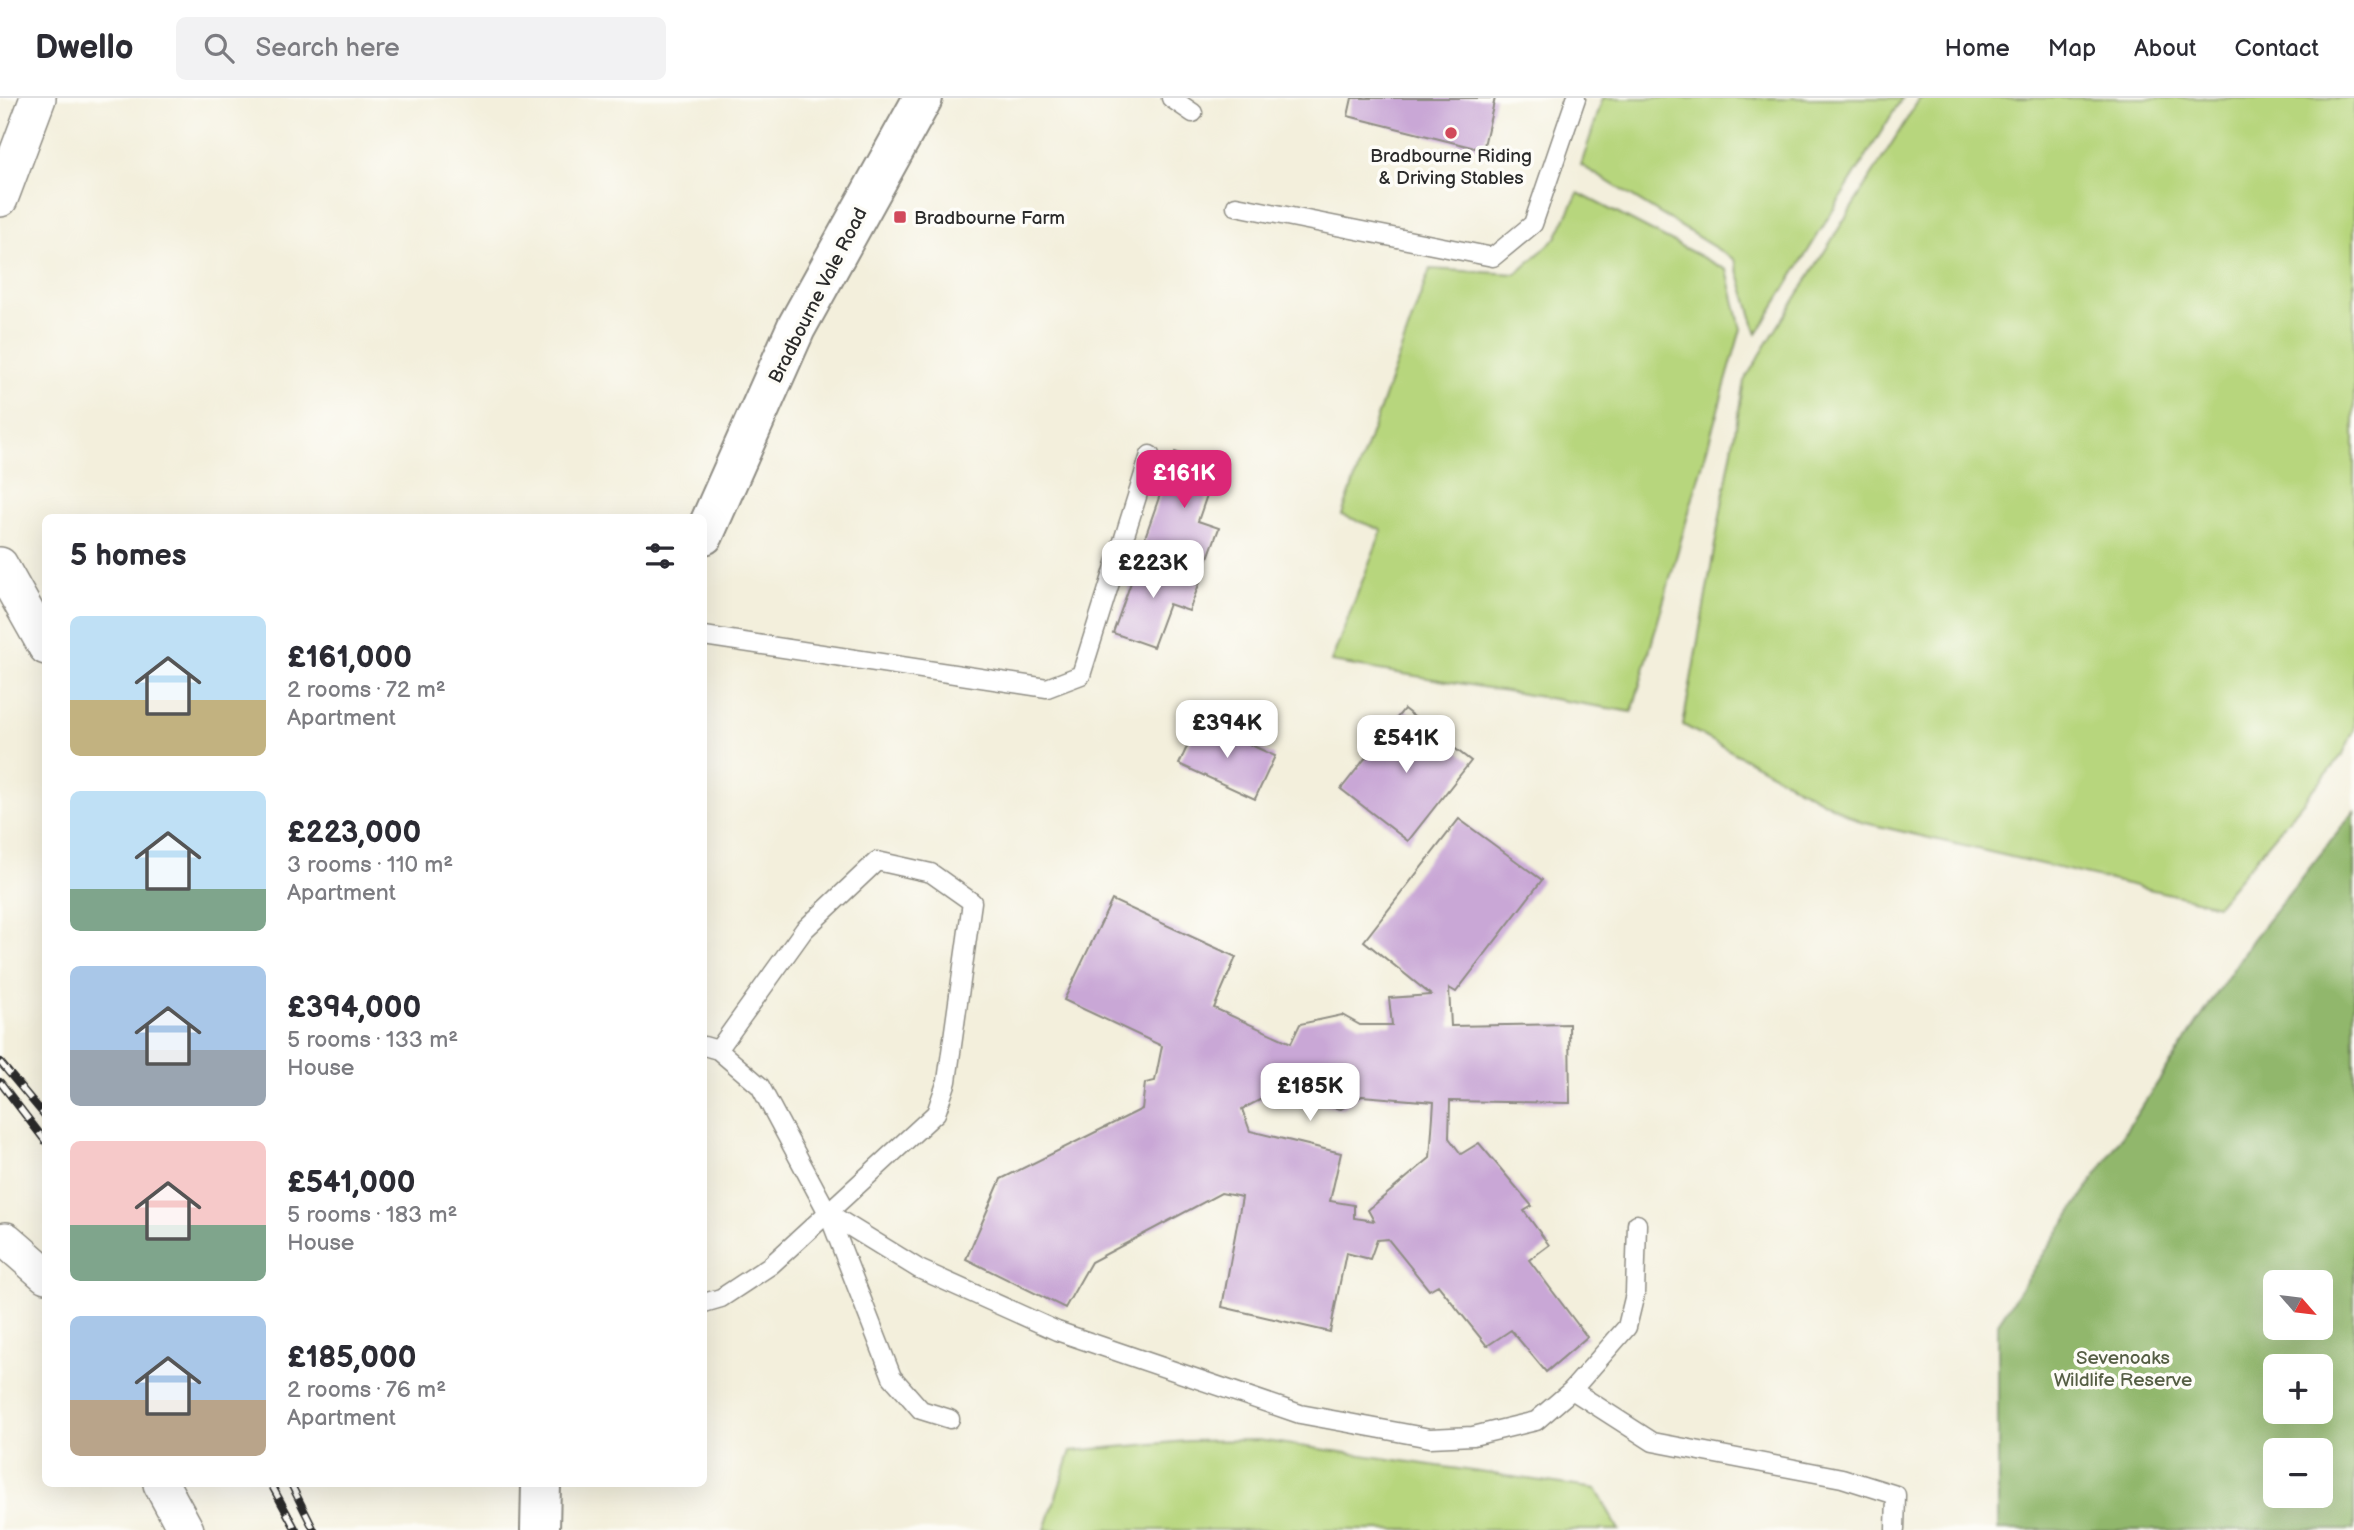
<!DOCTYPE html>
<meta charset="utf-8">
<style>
:root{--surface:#fff;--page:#f2f2f3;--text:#2b2b33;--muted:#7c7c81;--line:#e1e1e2;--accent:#db2777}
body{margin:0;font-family:"Balsamiq Sans",sans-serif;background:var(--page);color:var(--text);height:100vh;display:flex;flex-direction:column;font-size:26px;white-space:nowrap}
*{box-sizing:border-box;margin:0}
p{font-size:23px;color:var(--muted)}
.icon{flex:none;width:38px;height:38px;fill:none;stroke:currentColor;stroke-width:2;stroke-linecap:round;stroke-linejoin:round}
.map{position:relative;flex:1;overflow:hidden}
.side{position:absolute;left:42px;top:416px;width:665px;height:973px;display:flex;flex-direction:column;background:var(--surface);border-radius:10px;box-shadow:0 7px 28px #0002}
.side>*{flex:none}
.needle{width:46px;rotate:118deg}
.tools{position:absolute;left:2263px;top:1172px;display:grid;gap:14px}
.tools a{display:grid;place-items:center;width:70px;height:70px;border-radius:10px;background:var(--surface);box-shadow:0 7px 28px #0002;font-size:35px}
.price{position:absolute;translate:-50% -60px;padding:0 16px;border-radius:14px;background:#fff;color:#222;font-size:23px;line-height:46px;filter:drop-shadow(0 2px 4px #0008)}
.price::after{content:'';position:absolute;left:50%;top:42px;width:21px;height:16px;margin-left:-10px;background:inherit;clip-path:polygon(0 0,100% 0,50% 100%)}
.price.selected{background:var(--accent);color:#fff}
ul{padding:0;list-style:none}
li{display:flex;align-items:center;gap:21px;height:175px;padding:0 28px}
li span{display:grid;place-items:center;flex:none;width:196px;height:140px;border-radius:10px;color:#555}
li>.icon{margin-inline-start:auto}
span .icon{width:84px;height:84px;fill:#fffc;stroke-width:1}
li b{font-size:30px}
h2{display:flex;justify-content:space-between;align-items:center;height:84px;padding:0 28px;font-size:30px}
header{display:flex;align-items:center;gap:42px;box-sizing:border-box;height:98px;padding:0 35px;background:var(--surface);border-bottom:2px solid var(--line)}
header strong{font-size:33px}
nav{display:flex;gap:38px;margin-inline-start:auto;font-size:24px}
.search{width:490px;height:63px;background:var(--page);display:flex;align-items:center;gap:18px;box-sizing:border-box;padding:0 24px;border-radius:10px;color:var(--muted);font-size:26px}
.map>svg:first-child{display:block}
.green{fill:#b7d67d;stroke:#718054;stroke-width:2}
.forest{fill:#91b76c;stroke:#5e714c;stroke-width:2;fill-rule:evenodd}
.building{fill:#c9a7d6;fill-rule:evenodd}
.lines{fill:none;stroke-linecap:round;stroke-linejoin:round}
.lane-casing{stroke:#8f8d84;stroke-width:21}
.street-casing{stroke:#8f8d84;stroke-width:38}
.highway-casing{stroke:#8f8d84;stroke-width:42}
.lane{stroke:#fff;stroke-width:18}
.street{stroke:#fff;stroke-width:35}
.highway{stroke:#fff;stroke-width:38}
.rail-casing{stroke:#2b2b2b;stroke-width:8}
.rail{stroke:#fdfcf7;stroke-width:5;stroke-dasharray:16;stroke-linecap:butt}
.poi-dot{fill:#d1495b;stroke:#fdfcf7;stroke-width:2.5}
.labels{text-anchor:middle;stroke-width:7;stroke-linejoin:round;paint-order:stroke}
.poi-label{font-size:19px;fill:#2b2b2b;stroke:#fdfcf7}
.street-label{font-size:19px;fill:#2b2b2b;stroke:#fdfcf7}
.park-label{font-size:19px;fill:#555e44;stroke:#fdfcf7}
</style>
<header>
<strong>Dwello</strong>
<div class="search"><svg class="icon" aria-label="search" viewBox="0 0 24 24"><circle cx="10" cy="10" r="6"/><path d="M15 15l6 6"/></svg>Search here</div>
<nav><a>Home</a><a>Map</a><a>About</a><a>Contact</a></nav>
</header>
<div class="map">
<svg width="2354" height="1432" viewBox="0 0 2354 1432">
<rect width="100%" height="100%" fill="#fdfcf7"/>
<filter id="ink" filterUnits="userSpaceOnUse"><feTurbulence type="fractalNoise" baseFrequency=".0143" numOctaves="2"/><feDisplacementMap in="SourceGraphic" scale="14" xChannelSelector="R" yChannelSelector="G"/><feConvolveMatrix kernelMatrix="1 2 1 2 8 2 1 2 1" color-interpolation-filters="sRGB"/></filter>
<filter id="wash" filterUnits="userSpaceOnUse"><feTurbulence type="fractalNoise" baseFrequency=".00686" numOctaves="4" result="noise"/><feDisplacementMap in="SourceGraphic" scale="28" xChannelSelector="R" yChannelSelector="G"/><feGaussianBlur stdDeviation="1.57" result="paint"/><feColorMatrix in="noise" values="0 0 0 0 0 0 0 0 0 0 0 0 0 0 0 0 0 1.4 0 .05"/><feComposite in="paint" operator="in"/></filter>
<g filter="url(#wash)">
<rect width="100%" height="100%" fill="#f3efdc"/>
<g class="green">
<polygon points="1603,0 1902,0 1757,236 1735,162 1581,67"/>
<polygon points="1920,0 2354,0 2354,632 2343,656 2217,807 1861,724 1683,627 1744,283"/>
<polygon points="1578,95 1727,172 1741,231 1632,614 1331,564 1382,432 1342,417 1430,171 1516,176 1556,140"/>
<polygon points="1258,1342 1596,1391 1619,1432 1045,1432 1071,1353 1187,1343"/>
</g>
<path class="forest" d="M 2354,714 L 2354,1432 L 1998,1432 L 1998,1225 L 2253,841 ZM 2275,1185 L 2320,1185 L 2320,1230 L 2275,1230 ZM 2275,1269 L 2320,1269 L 2320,1314 L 2275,1314 ZM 2275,1353 L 2320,1353 L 2320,1398 L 2275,1398 Z"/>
<g id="blocks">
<g class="building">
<polygon points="1352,0 1495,0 1483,52 1348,18"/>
<polygon points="1175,354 1217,368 1198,423 1219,430 1206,465 1143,445"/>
<polygon points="1140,459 1201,481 1189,513 1169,506 1153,549 1113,535"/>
<polygon points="1404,611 1471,663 1408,743 1341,691"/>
<polygon points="1199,623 1275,658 1255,701 1179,666"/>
<path d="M 1459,721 L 1542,782 L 1456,894 L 1449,890 L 1451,928 L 1569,926 L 1570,1005 L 1450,1003 L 1449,1040 L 1461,1056 L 1479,1045 L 1532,1108 L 1524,1113 L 1549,1147 L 1529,1162 L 1587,1239 L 1546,1274 L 1511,1232 L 1487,1248 L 1438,1187 L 1429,1192 L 1388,1141 L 1377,1142 L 1370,1161 L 1346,1155 L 1330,1234 L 1222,1209 L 1242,1099 L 1221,1095 L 1091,1164 L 1065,1210 L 966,1161 L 1001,1081 L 1142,1011 L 1145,985 L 1155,983 L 1162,948 L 1064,902 L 1112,802 L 1236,859 L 1214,910 L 1291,945 L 1300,926 L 1342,917 L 1360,927 L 1392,927 L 1389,900 L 1431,897 L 1364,843 ZM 1293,985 L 1301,1003 L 1341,1011 L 1362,998 L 1434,1004 L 1430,1060 L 1368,1112 L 1374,1123 L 1354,1120 L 1354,1107 L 1330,1103 L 1341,1055 L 1250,1033 L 1242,1011 Z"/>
</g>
</g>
</g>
<g filter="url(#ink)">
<use href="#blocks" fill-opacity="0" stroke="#8f8d84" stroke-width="2"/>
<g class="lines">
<defs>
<g id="lane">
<polyline points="1171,0 1193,15"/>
<polyline points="1236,108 1493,159 1533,126 1576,0"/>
<polyline points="704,538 1047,590 1081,577 1150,357"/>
<polyline points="704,948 718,952 760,988 828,1115 892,1279 921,1312 950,1321"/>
<polyline points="828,1115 919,1171 1057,1233 1300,1316 1430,1340 1473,1338 1536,1323 1572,1292 1627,1229 1635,1196 1637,1126"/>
<polyline points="704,1205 721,1200 771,1167 936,1015 947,983 972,804 931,775 877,763 804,832 718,952"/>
<polyline points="1572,1292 1653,1344 1842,1380 1896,1397 1895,1432"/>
</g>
<g id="street">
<polyline points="0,101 38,0"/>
<polyline points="0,467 46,549"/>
<polyline points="6,1142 46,1177"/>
<polyline points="161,1386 186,1432"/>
</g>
<g id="highway">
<polyline points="704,437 796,230 923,0"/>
<polyline points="540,1432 541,1386"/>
</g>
</defs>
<use href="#lane" class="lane-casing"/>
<use href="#street" class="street-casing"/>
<use href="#highway" class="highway-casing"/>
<use href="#lane" class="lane"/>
<use href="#street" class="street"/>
<use href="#highway" class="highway"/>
<defs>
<g id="rail">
<polyline points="0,964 46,1019"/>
<polyline points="0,984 46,1044"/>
<polyline points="271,1386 296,1432"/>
<polyline points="291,1386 314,1432"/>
</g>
</defs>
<use href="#rail" class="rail-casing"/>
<use href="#rail" class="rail"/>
</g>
</g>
<g class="poi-dot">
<circle cx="1451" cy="35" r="7"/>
<rect x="893" y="112" width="14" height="14" rx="3.5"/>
</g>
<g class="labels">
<g class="poi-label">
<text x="1451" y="64">Bradbourne Riding<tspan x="1451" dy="22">&amp; Driving Stables</tspan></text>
<text x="914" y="126" text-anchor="start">Bradbourne Farm</text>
</g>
<g class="street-label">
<text transform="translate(817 197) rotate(-63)" y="7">Bradbourne Vale Road</text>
</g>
<g class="park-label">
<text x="2123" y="1266">Sevenoaks<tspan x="2123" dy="22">Wildlife Reserve</tspan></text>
</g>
</g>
</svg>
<div class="tools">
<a><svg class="needle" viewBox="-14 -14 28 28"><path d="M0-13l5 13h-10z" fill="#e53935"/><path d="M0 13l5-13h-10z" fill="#7c7c81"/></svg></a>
<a>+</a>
<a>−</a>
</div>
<b class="price selected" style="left:1184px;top:412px">£161K</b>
<b class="price" style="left:1153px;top:502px">£223K</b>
<b class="price" style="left:1227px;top:662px">£394K</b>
<b class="price" style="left:1406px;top:677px">£541K</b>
<b class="price" style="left:1310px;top:1025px">£185K</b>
<section class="side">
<h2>5 homes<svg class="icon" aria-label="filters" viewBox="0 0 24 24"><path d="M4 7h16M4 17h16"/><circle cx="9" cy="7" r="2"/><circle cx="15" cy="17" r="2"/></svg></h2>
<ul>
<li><span style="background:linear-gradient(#bfe0f5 60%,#c2b280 0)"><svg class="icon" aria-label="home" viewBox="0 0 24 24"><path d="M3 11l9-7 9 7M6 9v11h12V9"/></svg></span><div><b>£161,000</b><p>2 rooms · 72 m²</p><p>Apartment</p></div></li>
<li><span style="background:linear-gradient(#bfe0f5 70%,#7fa58c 0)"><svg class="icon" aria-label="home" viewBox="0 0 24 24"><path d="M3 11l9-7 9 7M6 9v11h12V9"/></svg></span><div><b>£223,000</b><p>3 rooms · 110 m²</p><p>Apartment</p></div></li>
<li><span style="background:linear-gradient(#a9c7e8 60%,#9aa5b1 0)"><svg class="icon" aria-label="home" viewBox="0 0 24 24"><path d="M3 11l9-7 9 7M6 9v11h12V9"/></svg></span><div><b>£394,000</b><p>5 rooms · 133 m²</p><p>House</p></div></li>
<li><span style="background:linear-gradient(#f6c9c9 60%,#7fa58c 0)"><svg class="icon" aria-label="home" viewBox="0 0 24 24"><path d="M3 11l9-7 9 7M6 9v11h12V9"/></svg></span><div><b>£541,000</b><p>5 rooms · 183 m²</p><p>House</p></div></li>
<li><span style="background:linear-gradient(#a9c7e8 60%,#b9a48a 0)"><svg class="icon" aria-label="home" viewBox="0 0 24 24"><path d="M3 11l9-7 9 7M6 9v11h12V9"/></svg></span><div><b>£185,000</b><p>2 rooms · 76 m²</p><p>Apartment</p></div></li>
</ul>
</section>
</div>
